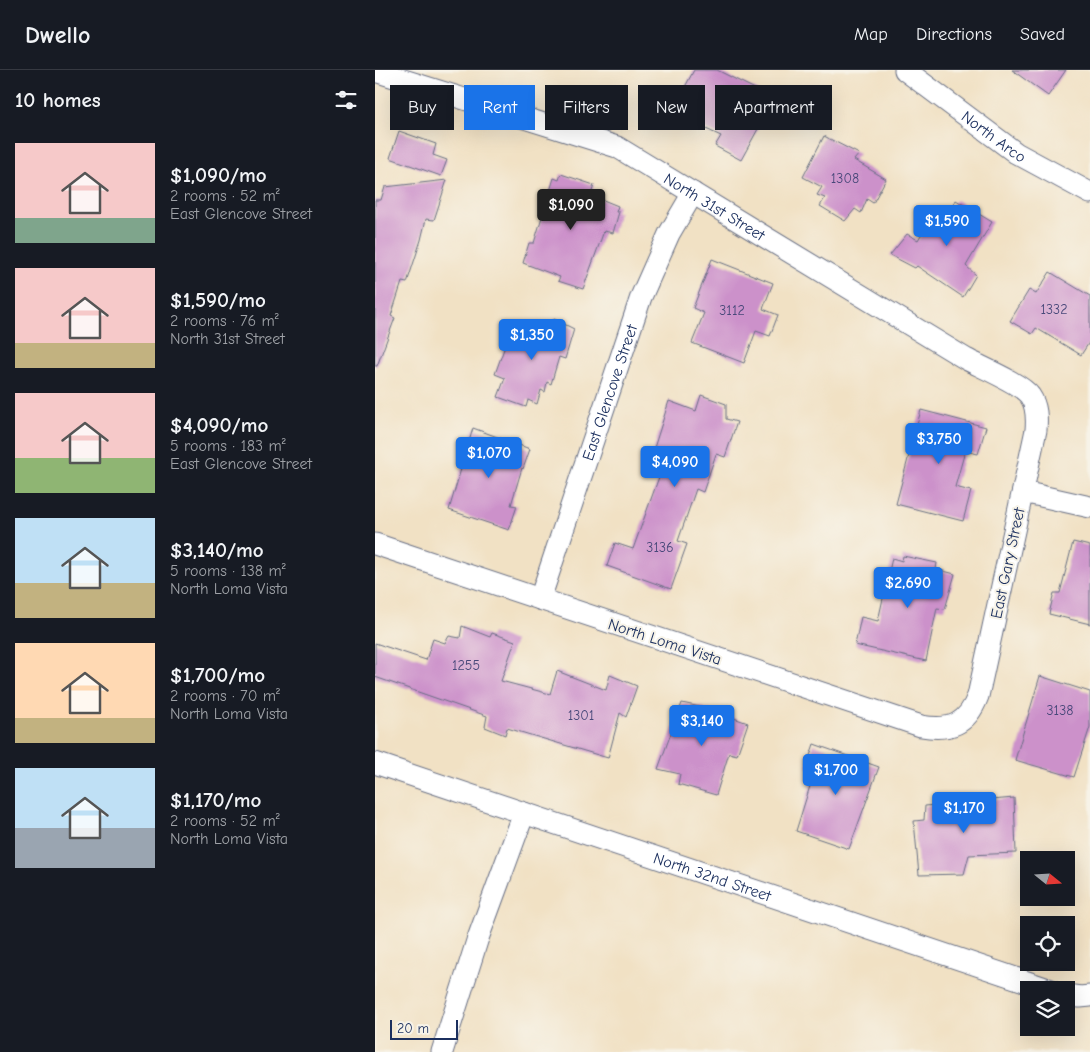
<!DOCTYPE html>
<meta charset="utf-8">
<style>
:root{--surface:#171b24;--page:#242831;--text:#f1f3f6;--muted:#9ea1a6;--line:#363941;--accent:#1a73e8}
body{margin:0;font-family:"Comic Neue",sans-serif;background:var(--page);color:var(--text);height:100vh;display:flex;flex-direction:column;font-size:19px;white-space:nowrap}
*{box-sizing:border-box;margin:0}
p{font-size:16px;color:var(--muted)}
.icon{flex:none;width:28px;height:28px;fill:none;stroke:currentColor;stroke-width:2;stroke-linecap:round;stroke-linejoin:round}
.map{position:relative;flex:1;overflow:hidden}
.sheet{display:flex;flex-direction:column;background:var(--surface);width:375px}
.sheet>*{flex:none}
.guide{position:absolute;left:15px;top:15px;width:475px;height:45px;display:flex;gap:10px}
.needle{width:32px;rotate:108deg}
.controls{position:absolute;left:645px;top:781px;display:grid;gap:10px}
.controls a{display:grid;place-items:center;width:55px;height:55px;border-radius:0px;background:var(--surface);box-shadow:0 5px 20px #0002;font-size:25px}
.scale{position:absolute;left:15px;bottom:12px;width:68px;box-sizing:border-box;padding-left:5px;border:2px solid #1b2f5e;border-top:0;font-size:14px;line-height:18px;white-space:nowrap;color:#1b2f5e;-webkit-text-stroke:4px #f7f3e8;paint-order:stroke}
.price{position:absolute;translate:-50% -42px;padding:0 11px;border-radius:5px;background:var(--accent);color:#fff;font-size:16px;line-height:32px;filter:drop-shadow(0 1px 2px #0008)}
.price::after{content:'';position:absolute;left:50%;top:30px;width:15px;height:11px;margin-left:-8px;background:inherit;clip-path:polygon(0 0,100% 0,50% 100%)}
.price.current{background:#222;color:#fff}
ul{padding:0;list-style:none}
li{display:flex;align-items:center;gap:15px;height:125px;padding:0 15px}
li span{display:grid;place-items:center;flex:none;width:140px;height:100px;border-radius:0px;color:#555}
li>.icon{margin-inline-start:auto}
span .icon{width:60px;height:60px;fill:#fffc;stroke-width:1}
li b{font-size:21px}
h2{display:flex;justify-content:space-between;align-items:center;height:60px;padding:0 15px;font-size:21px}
.tag{padding:0 18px;border-radius:0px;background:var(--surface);box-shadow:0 5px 20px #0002;font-size:18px;line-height:45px}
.tag.current{background:var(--accent);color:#fff}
header{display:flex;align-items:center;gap:30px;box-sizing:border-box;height:70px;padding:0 25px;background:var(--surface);border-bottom:1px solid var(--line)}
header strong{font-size:24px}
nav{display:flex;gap:28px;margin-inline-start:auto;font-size:18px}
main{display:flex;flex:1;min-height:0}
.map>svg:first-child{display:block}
.building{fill:#cc91ca}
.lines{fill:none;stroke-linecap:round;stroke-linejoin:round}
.minor-casing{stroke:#666d82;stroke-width:23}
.minor{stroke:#fff;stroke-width:21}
.labels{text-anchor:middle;stroke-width:4;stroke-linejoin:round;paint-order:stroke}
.number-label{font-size:14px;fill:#474879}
.street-label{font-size:16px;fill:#1b2f5e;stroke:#f7f3e8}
</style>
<header>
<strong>Dwello</strong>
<nav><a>Map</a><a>Directions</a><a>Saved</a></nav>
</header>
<main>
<section class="sheet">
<h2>10 homes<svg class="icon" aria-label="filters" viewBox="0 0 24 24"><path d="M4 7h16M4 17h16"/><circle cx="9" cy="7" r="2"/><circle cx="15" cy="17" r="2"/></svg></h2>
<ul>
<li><span style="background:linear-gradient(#f6c9c9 75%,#7fa58c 0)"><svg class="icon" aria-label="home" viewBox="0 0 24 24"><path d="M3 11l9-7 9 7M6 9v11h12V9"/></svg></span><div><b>$1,090/mo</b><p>2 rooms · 52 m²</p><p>East Glencove Street</p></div></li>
<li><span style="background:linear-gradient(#f6c9c9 75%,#c2b280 0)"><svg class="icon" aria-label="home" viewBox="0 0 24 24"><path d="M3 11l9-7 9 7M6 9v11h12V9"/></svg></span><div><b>$1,590/mo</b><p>2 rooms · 76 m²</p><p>North 31st Street</p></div></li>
<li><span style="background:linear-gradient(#f6c9c9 65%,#8fb573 0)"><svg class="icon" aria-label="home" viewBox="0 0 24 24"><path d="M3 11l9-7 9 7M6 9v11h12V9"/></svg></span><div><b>$4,090/mo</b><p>5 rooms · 183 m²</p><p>East Glencove Street</p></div></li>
<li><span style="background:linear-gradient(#bfe0f5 65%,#c2b280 0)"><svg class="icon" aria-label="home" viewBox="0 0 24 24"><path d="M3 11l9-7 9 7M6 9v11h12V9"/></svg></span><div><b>$3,140/mo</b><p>5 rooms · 138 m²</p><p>North Loma Vista</p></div></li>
<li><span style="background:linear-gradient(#ffd9b3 75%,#c2b280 0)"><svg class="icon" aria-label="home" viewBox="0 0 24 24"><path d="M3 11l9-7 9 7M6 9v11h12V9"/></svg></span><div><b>$1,700/mo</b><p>2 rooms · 70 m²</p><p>North Loma Vista</p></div></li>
<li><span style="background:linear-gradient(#bfe0f5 60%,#9aa5b1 0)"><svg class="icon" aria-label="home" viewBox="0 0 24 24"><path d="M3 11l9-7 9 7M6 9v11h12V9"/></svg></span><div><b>$1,170/mo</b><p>2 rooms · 52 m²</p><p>North Loma Vista</p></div></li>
</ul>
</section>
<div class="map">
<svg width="715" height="982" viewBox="0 0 715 982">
<rect width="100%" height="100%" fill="#f7f3e8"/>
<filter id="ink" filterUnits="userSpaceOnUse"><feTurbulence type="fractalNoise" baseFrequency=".02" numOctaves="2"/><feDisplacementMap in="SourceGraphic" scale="10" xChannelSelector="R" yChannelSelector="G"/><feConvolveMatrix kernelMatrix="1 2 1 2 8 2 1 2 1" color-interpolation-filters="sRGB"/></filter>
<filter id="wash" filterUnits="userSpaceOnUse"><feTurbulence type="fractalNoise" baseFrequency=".0096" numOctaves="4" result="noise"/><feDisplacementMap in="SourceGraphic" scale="20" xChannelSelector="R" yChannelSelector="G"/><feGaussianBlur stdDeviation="1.12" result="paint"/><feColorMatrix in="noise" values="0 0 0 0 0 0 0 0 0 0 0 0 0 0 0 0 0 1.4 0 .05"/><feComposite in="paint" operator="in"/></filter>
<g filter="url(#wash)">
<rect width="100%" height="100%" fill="#f1e1c4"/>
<g id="blocks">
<g class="building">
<polygon points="319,0 342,0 392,25 377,54 383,59 366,90 340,76 346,66 316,52 314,54 295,45"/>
<polygon points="637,0 691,0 673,26"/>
<polygon points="24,61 61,74 58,85 72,90 66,106 15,88"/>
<polygon points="449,66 484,84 479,90 511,109 498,133 492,129 486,143 480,139 470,151 445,136 450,128 442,125 447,117 428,107"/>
<polygon points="186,104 219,115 216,125 243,136 241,142 244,142 238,163 229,161 208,219 183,211 185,207 148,193 154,173 159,173 179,108 184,110"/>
<polygon points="72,110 59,150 51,149 46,170 32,213 27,212 16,246 20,248 2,296 0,296 0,130 6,130 10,117"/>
<polygon points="581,130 617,152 591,196 601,205 588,227 542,196 540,198 515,185 532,164 543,170 561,140 570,148"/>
<polygon points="337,189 398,213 388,239 403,245 395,266 381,261 369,293 317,273 329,243 318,238"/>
<polygon points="675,202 715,226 715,271 706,285 661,258 657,264 635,251 654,220 661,224"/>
<polygon points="179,249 199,259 190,289 184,287 176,314 172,312 170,322 166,320 162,334 153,330 151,337 123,327 130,308 120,304 135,262 143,263 148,251 176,261"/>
<polygon points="326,325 351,334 351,349 362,352 350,387 341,384 328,422 321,419 303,471 312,474 296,519 232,496 240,473 258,479 284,407 271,403 294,331 321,341"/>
<polygon points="546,340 611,357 603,384 590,381 580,417 596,421 588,451 521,434"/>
<polygon points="98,358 155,379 148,399 147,398 136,435 142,436 134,460 74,440"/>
<polygon points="698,472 715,476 715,554 674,544 679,523 685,523"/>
<polygon points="528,486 562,493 561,499 580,504 570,539 562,538 551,591 480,575 486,547 503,551 517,488 527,491"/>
<polygon points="87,556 115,567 117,563 140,571 126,611 175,624 182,601 231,620 235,605 262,616 251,647 245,643 233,688 132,658 130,665 110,657 112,646 0,607 0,573 51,590 58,569 70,573 74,566 85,568"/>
<polygon points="665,606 715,622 715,657 699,707 640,690"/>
<polygon points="307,633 330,638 373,653 362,685 354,683 341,725 303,714 305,704 283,699"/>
<polygon points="439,674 504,697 474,779 421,761 440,700 431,697"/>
<polygon points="639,728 641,783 594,785 589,804 544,805 539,751 549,750 550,736"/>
</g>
</g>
</g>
<g filter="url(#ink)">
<use href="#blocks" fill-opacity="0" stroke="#666d82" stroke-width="1"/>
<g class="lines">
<defs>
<g id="minor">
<path id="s1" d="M 530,0 L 641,83 L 715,123"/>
<path id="s2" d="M 0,1 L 242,77 L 591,289 C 606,297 647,314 655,326 C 662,336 662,348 661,360 L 603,626 C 592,655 575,661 546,656 L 0,474"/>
<polyline points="648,422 715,437"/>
<path id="s3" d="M 165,529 L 266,227 L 294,164 L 318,123"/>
<path id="s4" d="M 0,693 L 676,920"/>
<polyline points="691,925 705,927 715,926"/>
<polyline points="67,982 102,871 149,743"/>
</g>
</defs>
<use href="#minor" class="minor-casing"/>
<use href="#minor" class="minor"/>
</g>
</g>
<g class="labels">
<g class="number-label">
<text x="470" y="113">1308</text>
<text x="679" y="244">1332</text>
<text x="357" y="245">3112</text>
<text x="285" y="482">3136</text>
<text x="91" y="600">1255</text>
<text x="685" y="645">3138</text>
<text x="206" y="650">1301</text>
</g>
<g class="street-label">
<text dy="6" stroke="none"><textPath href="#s1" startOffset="111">North Arco</textPath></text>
<text dy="6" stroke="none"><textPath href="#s2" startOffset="368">North 31st Street</textPath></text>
<text dy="6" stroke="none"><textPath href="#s3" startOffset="218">East Glencove Street</textPath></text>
<text transform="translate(632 493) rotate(-78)" y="6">East Gary Street</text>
<text transform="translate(290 571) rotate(18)" y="6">North Loma Vista</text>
<text dy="6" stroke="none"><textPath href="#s4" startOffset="356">North 32nd Street</textPath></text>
</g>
</g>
</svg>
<div class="controls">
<a><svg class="needle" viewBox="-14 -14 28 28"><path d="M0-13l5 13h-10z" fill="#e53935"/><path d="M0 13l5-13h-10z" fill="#9ea1a6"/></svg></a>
<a><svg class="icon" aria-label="locate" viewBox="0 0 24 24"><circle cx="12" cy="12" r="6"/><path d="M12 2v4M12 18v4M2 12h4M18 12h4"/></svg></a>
<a><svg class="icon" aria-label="layers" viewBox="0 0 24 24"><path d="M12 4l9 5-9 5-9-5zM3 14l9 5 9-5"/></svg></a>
</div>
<div class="scale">20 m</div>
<b class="price current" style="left:196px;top:161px">$1,090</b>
<b class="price" style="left:572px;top:177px">$1,590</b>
<b class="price" style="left:157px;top:291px">$1,350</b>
<b class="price" style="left:564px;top:395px">$3,750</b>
<b class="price" style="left:114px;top:409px">$1,070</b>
<b class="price" style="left:300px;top:418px">$4,090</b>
<b class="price" style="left:533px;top:539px">$2,690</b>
<b class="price" style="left:327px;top:677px">$3,140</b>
<b class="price" style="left:461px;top:726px">$1,700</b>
<b class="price" style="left:589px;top:764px">$1,170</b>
<div class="guide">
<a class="tag">Buy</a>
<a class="tag current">Rent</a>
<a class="tag">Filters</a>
<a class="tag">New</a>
<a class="tag">Apartment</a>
</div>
</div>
</main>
